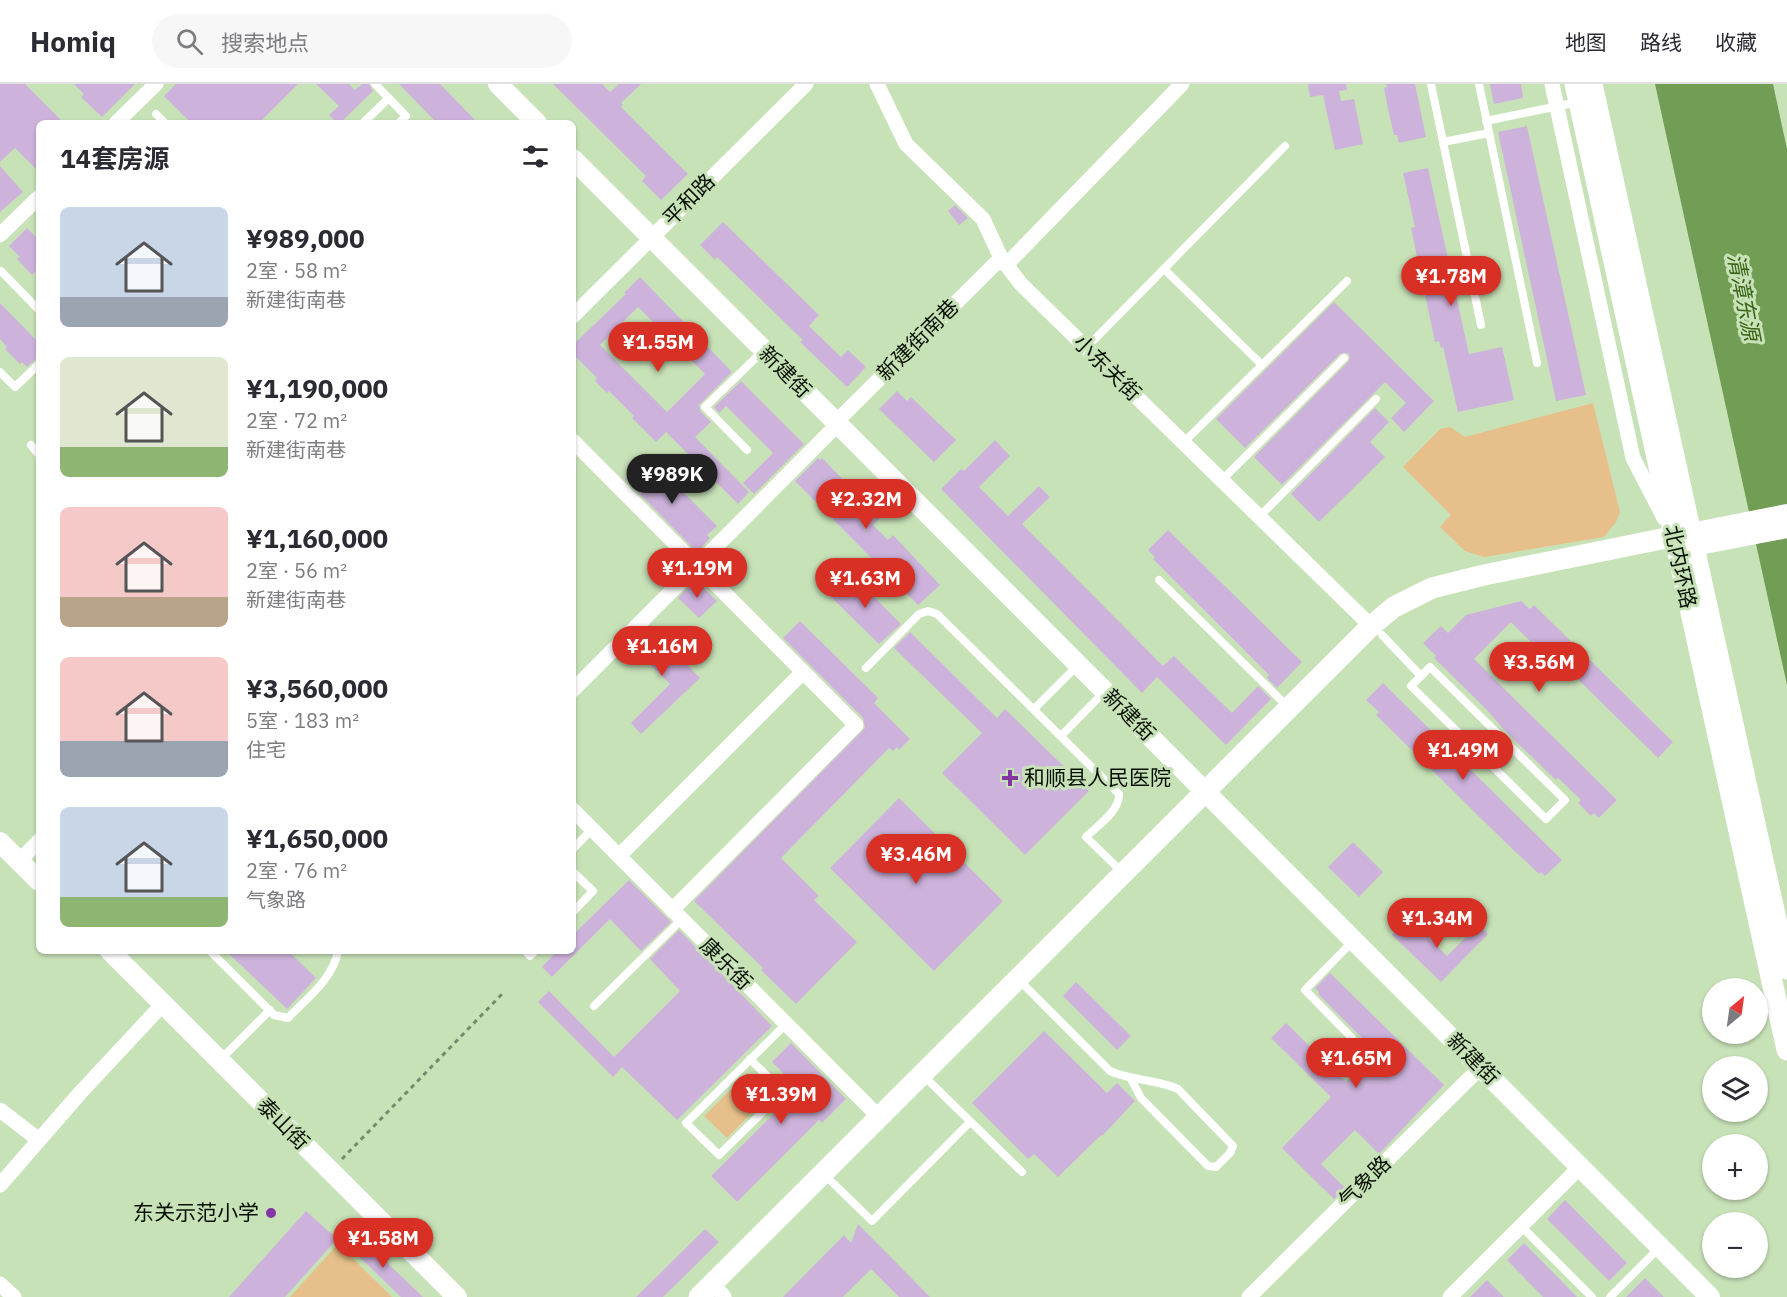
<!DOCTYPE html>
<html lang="zh">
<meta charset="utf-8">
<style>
:root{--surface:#fff;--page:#f7f7f7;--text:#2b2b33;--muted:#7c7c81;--line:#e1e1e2;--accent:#d93025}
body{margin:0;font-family:"IBM Plex Sans","Noto Sans SC",sans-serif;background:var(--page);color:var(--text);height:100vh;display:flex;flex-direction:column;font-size:22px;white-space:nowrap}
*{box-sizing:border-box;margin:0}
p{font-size:20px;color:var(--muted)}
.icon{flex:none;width:33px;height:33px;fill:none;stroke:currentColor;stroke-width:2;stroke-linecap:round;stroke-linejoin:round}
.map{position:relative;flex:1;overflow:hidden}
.details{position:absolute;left:36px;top:36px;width:540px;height:834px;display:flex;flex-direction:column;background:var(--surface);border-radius:9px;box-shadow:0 2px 4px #0004}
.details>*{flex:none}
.needle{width:39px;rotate:29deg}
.tools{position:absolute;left:1702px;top:894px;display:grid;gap:12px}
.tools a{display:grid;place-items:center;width:66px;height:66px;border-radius:50%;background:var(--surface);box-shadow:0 2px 4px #0004;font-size:30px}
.price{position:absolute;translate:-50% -51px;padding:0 14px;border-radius:21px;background:var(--accent);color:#fff;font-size:20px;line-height:39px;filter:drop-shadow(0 2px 3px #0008)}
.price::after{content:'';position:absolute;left:50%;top:36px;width:18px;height:14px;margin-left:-9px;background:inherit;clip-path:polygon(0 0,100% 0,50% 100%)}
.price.selected{background:#222;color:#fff}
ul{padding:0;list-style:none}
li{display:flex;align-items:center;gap:18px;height:150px;padding:0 24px}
li span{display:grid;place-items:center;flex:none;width:168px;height:120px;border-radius:9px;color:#555}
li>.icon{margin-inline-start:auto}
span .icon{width:72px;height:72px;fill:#fffc;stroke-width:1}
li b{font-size:26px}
h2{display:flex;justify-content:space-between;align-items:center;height:72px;padding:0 24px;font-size:26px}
header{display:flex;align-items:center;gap:36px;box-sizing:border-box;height:84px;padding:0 30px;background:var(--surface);border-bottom:2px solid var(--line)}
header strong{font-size:28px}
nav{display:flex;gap:33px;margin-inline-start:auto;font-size:21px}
.search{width:420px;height:54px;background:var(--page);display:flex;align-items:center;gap:15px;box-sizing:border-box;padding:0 21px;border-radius:33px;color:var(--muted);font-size:22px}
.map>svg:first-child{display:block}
.green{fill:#e7bf8a}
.water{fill:#719d54}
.building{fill:#cdb3db;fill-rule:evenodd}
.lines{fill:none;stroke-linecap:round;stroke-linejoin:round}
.path{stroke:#778a6c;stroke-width:3;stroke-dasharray:4.5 4.5;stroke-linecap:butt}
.service{stroke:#fff;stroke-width:8}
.minor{stroke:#fff;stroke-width:15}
.tertiary{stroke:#fff;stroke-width:20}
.secondary{stroke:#fff;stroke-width:21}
.poi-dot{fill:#8334a5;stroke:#c8e2b8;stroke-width:2}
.labels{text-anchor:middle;stroke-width:6;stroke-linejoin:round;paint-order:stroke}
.street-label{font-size:21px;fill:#081004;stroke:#c8e2b8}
.poi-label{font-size:21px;fill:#081004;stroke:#c8e2b8;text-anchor:start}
.water-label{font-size:22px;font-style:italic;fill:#396316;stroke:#c8e2b8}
</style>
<header>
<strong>Homiq</strong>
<div class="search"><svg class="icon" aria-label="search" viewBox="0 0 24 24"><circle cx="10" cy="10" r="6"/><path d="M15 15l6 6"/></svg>搜索地点</div>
<nav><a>地图</a><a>路线</a><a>收藏</a></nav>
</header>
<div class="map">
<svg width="1787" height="1213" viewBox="0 0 1787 1213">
<rect width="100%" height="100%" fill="#c8e2b8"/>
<g class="green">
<polygon points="1593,319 1620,428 1616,438 1604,453 1484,473 1465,467 1440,443 1451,431 1403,383 1440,345 1450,343 1465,353"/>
<polygon points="748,989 770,1011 727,1054 704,1032"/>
<polygon points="338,1160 392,1213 290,1213"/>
</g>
<polygon class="water" points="1655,0 1773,0 1787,65 1787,601"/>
<g class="building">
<polygon points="0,0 25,0 64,39 39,39 39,88 15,64 0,78"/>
<polygon points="74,0 135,0 102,33 81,13 84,10"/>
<polygon points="176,0 298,0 259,39 191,39 164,12"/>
<polygon points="316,0 349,0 355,6 362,0 369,0 373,7 340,39 337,39 329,31 339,22"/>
<polygon points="399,0 440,0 478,39 437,39"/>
<polygon points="553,0 602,0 610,8 619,0 641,0 621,19 623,21 621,23 688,90 661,116 642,97 646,92"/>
<polygon points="1308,0 1346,0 1347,6 1339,7 1341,17 1354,15 1363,60 1335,66 1323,11 1310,13"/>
<polygon points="1386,0 1415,0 1426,53 1399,59 1397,51 1394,51 1387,20 1384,4 1387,3"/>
<polygon points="1490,0 1521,0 1523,14 1494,20"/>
<polygon points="1527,42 1586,311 1556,317 1498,48"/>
<polygon points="0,82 23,108 0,128"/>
<polygon points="1428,84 1469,270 1502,263 1514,316 1458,328 1443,263 1441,264 1439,257 1435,258 1411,144 1415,143 1403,89"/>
<polygon points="955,121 968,134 959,141 948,127"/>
<polygon points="723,138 819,231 809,242 841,273 848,266 866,283 847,303 800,258 803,256 717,173 715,176 700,161"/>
<polygon points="27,144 39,156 39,184 32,191 17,175 20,173 9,162"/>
<path d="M 640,193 L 732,288 L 699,321 L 700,327 L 711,338 L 695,353 L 749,408 L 738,420 L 666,348 L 656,358 L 632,334 L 634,332 L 609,307 L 607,309 L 595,297 L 597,294 L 573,270 L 573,261 L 626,210 L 624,209 ZM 638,223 L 705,290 L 667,328 L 600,261 Z"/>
<polygon points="1334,218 1434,317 1404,348 1391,334 1406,319 1385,298 1282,401 1254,373 1348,278 1350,273 1348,269 1340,270 1245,364 1216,335"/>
<polygon points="0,219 39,259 39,272 27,283 22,278 20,280 5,265 7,263 0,255"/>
<polygon points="741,297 804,360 754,410 743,399 773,369 726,322 719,329 714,323"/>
<polygon points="897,307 907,317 911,313 956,356 934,378 879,325"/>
<polygon points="1375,324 1389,338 1370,358 1385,373 1319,438 1291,410"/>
<polygon points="995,356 1010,372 979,403 1008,432 1039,402 1050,413 1022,440 1163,582 1174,572 1232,629 1258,602 1271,615 1226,661 1157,593 1142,609 941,405 961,385 964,387"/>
<polygon points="818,374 820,376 822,374 880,434 873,441 888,456 893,451 940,501 918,521 795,397"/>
<polygon points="653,378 717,442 707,451 710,454 697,468 625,395 638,382 643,387"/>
<polygon points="1168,446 1302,578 1277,604 1267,594 1269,591 1153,475 1155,473 1148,466"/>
<polygon points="850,489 901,540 879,560 829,511"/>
<polygon points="696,496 717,517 699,534 678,514"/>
<polygon points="1521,517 1530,525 1534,521 1673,658 1658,674 1541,559 1539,561 1534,557 1532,559 1511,538 1474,575 1617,716 1599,734 1594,729 1591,732 1578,719 1581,716 1558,694 1556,696 1506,648 1486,625 1434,574 1436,572 1423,559 1441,542 1448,549 1466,531"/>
<polygon points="800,537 878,614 874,619 910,655 899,666 897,663 893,667 889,664 781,774 819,812 814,816 857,858 796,920 761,886 763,884 694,817 865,644 863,634 783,554"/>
<polygon points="649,543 700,594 641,650 631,639 670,600 631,562"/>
<polygon points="910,548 997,634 1005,625 1089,707 1025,771 942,689 982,649 894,564"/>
<polygon points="1383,599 1562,776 1545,792 1541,788 1539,790 1504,757 1376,631 1379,628 1366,616"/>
<polygon points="899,714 1003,817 934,887 830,784"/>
<polygon points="1353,758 1383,788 1359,813 1328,783"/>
<polygon points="629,796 671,838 641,867 610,835 552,893 542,883 557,867 573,867 573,851"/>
<polygon points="1409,834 1447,872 1479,840 1488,850 1441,898 1392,851"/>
<polygon points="679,846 772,942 677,1036 622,983 613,993 538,918 549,907 614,973 680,907 650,875"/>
<polygon points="226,867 288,867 316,894 287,925"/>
<polygon points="1330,889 1444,1001 1379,1070 1355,1046 1321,1080 1345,1104 1334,1115 1282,1064 1331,1013 1271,954 1286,939 1346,998 1376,968 1318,910 1319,908 1315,904"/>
<polygon points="1076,898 1131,952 1117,966 1063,912"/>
<polygon points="1044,947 1107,1009 1117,999 1135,1017 1102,1052 1101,1051 1058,1093 1034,1070 1028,1075 972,1019"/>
<polygon points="791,959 846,1015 822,1039 819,1036 737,1118 711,1092 799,1005 772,978"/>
<polygon points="1565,1116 1627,1179 1609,1197 1547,1135"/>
<polygon points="306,1127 337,1155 285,1213 229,1213"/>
<polygon points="858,1140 930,1213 899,1213 871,1185 843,1213 783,1213 844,1151 851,1159"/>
<polygon points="705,1145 719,1158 663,1213 636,1213"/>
<polygon points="358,1151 423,1213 401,1213 348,1162"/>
<polygon points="1524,1159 1577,1213 1543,1213 1507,1176"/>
<polygon points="1645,1194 1664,1213 1626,1213"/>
<polygon points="1487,1196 1504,1213 1470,1213"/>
</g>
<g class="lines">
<polyline class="path" points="342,1075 504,908"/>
<g class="service">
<polyline points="375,0 406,32 399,39"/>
<polyline points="1431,0 1481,241"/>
<polyline points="1479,0 1537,279"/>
<polyline points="156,30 165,39"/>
<polyline points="1486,37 1578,18"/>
<polyline points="363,39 389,14"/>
<polyline points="1443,58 1489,49"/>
<polyline points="1164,185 1262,281"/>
<polyline points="1,187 39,226"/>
<polyline points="1086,264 1285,62"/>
<polyline points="0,288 15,303 39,280"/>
<polyline points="1183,359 1347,197"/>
<polyline points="31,361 39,371"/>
<polyline points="747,366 705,323 763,267"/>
<polyline points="1222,396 1344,274"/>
<polyline points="1259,433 1376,315"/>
<polyline points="1159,496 1288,623"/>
<polyline points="1382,551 1421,592"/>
<polygon points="1430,583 1565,716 1546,735 1411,602"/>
<path d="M 866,584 L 919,530 L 928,527 L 937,530 L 1119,710 C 1120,727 1097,742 1086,753 L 1123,789"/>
<polyline points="1034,625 1077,582"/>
<polyline points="1061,652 1104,608"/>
<polyline points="573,765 592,745"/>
<polyline points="573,788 593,807 573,828"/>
<path d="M 210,867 L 274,931 L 288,934 C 307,914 333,895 338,867"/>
<polyline points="525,867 530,872 535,867"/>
<path d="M 1019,896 L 1110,987 C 1132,997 1156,995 1178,1005 L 1233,1062 L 1230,1069 L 1216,1083 L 1208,1082 L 1141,1014 L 1131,995"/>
<polyline points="594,922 682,835"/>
<polyline points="1352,954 1305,906 1353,857"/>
<polyline points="750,975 783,1008 719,1071 686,1039 786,940"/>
<polyline points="220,976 270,926"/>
<polyline points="931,999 1022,1088"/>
<polyline points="832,1098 872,1137 970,1038"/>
<polyline points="1521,1142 1592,1213"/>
<polyline points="1610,1213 1659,1164"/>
</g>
<g class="minor">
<polyline points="877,0 906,60 983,135 1001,174 1021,200 1371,542"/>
<polyline points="1552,0 1633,374 1664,434"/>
<polyline points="116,39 156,0"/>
<polyline points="0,151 39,113"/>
<polyline points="1006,181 1182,0"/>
<polyline points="573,232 806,0"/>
<polyline points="836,338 1001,174"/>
<polyline points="573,357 856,641 672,826"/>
<polyline points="573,606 838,340"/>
<polyline points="573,726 879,1033"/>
<polyline points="619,772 803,588"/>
<polyline points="19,777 39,757"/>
<polyline points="0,1026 39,1056"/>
<polyline points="0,1101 80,1009 163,920"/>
<polyline points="0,1200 14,1213"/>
<polyline points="721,1209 724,1213"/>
<polyline points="1249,1213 1481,983"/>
<polyline points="1450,1213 1581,1082"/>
</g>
<g class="tertiary">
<polyline points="498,0 537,39"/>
<polyline points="573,75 1710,1213"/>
<polyline points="1691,449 1787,430"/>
<polyline points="1694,462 1787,444"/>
<polyline points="0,758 39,797"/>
<polyline points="110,867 457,1213"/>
</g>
<g class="secondary">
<polyline points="1575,0 1787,966"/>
<polyline points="1592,0 1787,885"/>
<polyline points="699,1213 1371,542 1394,523 1432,504 1484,491 1691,449"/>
</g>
</g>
<g class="poi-dot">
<path d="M1007 685h6v6h6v6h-6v6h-6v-6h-6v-6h6z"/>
<circle cx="271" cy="1129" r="6"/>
</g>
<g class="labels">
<g class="street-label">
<text transform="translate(689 116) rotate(-45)" y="7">平和路</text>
<text transform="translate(918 256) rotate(-45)" y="7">新建街南巷</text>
<text transform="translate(1107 284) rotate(44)" y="7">小东关街</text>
<text transform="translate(785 288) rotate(45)" y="7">新建街</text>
<text transform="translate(1680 483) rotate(78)" y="7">北内环路</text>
<text transform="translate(1129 631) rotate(45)" y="7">新建街</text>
<text transform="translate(726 880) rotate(45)" y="7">康乐街</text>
<text transform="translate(1473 975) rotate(45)" y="7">新建街</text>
<text transform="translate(283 1040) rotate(45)" y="7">泰山街</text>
<text transform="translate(1365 1098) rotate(-45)" y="7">气象路</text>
</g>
<g class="poi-label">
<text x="1024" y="701">和顺县人民医院</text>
<text x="259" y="1136" text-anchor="end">东关示范小学</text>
</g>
<g class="water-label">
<text transform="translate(1744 213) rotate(79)" y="8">清漳东源</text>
</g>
</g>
</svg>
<div class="tools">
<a><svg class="needle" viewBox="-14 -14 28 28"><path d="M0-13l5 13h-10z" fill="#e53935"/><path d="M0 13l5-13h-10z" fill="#7c7c81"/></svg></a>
<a><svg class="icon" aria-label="layers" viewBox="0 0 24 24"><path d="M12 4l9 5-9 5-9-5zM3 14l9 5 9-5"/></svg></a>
<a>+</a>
<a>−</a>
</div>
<b class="price" style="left:1451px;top:223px">¥1.78M</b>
<b class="price" style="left:658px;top:289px">¥1.55M</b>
<b class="price selected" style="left:672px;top:421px">¥989K</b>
<b class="price" style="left:866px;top:446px">¥2.32M</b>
<b class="price" style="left:697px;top:515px">¥1.19M</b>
<b class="price" style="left:865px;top:525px">¥1.63M</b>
<b class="price" style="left:662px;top:593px">¥1.16M</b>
<b class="price" style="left:1539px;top:609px">¥3.56M</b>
<b class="price" style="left:1463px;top:697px">¥1.49M</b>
<b class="price" style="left:916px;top:801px">¥3.46M</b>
<b class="price" style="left:1437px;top:865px">¥1.34M</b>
<b class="price" style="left:1356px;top:1005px">¥1.65M</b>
<b class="price" style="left:781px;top:1041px">¥1.39M</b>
<b class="price" style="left:383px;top:1185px">¥1.58M</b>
<section class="details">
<h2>14套房源<svg class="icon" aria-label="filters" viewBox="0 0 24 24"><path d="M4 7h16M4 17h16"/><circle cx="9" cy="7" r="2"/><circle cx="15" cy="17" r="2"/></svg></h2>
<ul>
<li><span style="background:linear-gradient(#c9d6e8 75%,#9aa5b1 0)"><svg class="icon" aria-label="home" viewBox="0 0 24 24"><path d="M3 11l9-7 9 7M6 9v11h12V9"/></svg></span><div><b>¥989,000</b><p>2室 · 58 m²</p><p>新建街南巷</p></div></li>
<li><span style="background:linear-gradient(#dfe7d0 75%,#8fb573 0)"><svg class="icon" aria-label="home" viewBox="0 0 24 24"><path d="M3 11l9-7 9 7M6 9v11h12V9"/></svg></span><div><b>¥1,190,000</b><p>2室 · 72 m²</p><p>新建街南巷</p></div></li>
<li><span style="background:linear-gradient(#f6c9c9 75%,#b9a48a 0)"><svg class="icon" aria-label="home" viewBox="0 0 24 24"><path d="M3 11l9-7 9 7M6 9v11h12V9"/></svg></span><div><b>¥1,160,000</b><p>2室 · 56 m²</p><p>新建街南巷</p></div></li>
<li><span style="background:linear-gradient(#f6c9c9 70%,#9aa5b1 0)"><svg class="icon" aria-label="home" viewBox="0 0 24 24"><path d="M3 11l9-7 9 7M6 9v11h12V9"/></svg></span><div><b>¥3,560,000</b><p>5室 · 183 m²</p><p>住宅</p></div></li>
<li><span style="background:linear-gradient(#c9d6e8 75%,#8fb573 0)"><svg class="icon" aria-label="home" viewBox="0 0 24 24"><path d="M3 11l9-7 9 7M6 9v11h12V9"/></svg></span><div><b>¥1,650,000</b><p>2室 · 76 m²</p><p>气象路</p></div></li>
</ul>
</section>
</div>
